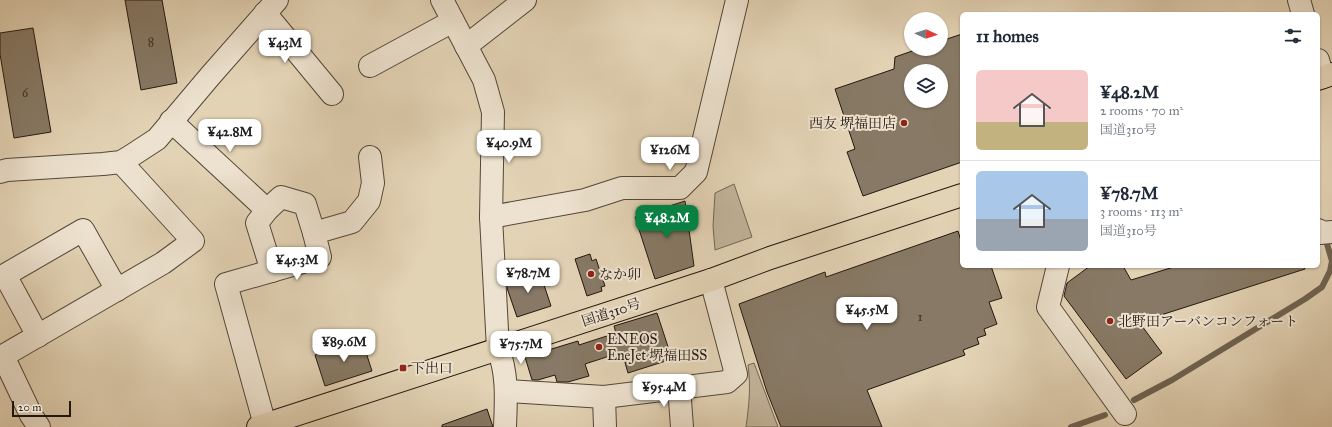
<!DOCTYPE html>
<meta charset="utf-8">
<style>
:root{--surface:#fff;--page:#f6f6f7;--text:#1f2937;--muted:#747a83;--line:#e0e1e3;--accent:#0b8043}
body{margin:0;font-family:"IM FELL Great Primer","Noto Serif JP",serif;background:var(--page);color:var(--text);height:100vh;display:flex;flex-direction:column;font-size:15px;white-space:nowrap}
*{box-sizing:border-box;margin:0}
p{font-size:13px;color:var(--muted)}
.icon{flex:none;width:22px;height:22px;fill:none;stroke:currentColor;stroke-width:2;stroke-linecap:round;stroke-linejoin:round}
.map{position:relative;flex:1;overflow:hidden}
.side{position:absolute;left:960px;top:12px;width:360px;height:256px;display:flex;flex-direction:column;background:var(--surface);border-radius:6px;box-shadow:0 1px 3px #0004}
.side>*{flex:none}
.needle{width:26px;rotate:94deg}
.controls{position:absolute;left:904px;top:12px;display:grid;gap:8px}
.controls a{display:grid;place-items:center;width:44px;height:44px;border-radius:50%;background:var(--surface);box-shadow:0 1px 3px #0004;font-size:20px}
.scale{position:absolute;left:12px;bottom:10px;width:59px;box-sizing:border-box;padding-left:4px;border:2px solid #23180f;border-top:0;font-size:11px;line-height:14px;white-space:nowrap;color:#23180f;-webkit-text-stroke:3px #ede2cf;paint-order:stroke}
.price{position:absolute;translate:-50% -34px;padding:0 9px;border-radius:8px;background:#fff;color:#222;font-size:13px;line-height:26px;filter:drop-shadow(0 1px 2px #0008)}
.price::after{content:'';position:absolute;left:50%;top:24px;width:12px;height:9px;margin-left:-6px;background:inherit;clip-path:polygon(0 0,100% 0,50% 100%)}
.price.selected{background:var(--accent);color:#fff}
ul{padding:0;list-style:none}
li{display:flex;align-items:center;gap:12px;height:100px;padding:0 16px}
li+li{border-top:1px solid var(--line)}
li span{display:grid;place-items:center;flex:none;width:112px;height:80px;border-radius:6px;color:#555}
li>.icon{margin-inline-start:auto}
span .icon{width:48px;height:48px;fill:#fffc;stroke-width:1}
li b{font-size:17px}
h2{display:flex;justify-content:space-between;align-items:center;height:48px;padding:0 16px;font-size:17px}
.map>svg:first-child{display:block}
.green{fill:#c2b399;stroke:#726654}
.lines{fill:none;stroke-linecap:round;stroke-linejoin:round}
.stream{stroke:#6f6251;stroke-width:6}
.building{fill:#877965;stroke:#23180f;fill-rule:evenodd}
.minor-casing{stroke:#534738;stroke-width:24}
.highway-casing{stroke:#23180f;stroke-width:24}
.minor{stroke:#ede2cf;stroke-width:22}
.highway{stroke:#e3d3b5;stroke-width:22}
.poi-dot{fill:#8f2418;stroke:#ede2cf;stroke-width:1.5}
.labels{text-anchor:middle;stroke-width:4;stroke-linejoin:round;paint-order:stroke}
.number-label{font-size:12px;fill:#3c3024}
.poi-label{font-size:14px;fill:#23180f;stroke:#ede2cf;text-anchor:start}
.street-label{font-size:14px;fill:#23180f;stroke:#ede2cf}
</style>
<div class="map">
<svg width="1332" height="427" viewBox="0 0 1332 427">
<rect width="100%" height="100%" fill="#e3d3b5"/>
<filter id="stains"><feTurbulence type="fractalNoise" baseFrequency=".005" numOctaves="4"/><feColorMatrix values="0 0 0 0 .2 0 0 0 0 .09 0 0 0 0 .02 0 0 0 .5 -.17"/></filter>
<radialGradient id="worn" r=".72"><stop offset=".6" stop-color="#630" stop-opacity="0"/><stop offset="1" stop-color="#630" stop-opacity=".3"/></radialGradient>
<g class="green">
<polygon points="734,184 752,237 715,250 713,226 715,193"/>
<path d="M 754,363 L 778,427 L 746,427 C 749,405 751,387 748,365 Z"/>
</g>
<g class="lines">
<g class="stream">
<polyline points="1134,400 1172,380 1305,299 1322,287 1330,271 1332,261 1327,244"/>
<polyline points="1071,427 1105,415"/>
</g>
</g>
<g class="building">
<polygon points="125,0 162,0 177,83 141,90"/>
<polygon points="33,28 51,132 14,138 0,54 0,33"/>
<path d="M 962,34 L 962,162 L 863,196 L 847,152 L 855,149 L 835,89 L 894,69 L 895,57 L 918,49 L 941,49 L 941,41 ZM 911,71 L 941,71 L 941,101 L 911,101 Z"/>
<polygon points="685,201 694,266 655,279 635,217"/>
<polygon points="958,231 962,244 962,266 991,266 1002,298 989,302 997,324 984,329 986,335 977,338 979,344 963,350 965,355 867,390 882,427 781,427 767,392 739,304 825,272 826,277"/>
<polygon points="590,254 592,261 596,259 605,286 601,287 602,291 587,296 575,259"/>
<polygon points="1090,266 1123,266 1131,280 1177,266 1305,266 1305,269 1139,322 1162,353 1126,379 1064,296 1067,283"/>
<polygon points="539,270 551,306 517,317 507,288 507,281"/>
<polygon points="657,313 672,359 628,373 622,352 585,364 589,376 568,382 557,382 555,375 538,380 532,380 525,357 578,341 579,345 616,333 614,326"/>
<polygon points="362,340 372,371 325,386 315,355"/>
<polygon points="487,409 493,427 442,427 442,425"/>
</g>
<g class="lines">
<defs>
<g id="minor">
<path d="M 442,0 L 484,80 L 493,112 L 491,217 L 498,349 C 508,374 506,400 505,427"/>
<polyline points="1299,0 1303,14"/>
<polyline points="265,13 332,94"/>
<polyline points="466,46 525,0"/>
<polyline points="1318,60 1323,77"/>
<polyline points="370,66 453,21"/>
<polyline points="171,121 267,210"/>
<polyline points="0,172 7,170 103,164 121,162 131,156 157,139 211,75 277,0"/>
<polyline points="491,217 585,200 622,188 680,188 696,172 737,0"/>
<polyline points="1318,230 1320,233 1332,232"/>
<polyline points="1058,266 1048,307 1125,414"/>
<polyline points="272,271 257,223 267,210 281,197 305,204 314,233"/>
<polyline points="38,336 5,275 83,230 117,290"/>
<polyline points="679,387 682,427"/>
<polyline points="507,391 604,397 727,382 736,374 711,280"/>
<polyline points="604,397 605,427"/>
<polyline points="265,425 226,284 320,257 314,233 352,222 369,201 373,183 370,157"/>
<polyline points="39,427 31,415 3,356 163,263 193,241 121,162"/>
</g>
<g id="highway">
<polyline points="1318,79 1332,74"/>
<polyline points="258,427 711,280 770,258 962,195"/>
</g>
</defs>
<use href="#minor" class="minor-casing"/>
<use href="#highway" class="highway-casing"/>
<use href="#minor" class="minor"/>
<use href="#highway" class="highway"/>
</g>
<g class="poi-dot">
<circle cx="904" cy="123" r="4"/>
<circle cx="591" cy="274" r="4"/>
<circle cx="1110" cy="321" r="4"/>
<circle cx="599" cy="347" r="4"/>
<rect x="399" y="364" width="8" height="8" rx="2"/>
</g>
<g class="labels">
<g class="number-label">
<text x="151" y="46">8</text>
<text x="25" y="97">6</text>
<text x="920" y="321">1</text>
</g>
<g class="poi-label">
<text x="896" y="128" text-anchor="end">西友 堺福田店</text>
<text x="599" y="279">なか卯</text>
<text x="1118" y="326">北野田アーバンコンフォート</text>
<text x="607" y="344">ENEOS<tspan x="607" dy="16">EneJet 堺福田SS</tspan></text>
<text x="411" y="373">下出口</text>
</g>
<g class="street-label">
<text transform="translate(611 312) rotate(-18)" y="5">国道310号</text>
</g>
</g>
<rect width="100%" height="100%" filter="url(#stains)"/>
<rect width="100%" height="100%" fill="url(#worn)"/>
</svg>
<div class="controls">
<a><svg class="needle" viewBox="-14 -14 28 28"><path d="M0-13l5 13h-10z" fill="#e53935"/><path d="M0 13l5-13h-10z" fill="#747a83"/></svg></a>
<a><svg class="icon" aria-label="layers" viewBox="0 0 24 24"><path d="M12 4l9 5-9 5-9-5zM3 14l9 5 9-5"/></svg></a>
</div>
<div class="scale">20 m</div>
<b class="price" style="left:285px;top:64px">¥43M</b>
<b class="price" style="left:230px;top:153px">¥42.8M</b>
<b class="price" style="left:509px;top:164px">¥40.9M</b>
<b class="price" style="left:670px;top:171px">¥126M</b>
<b class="price selected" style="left:667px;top:239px">¥48.2M</b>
<b class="price" style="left:297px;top:281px">¥45.3M</b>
<b class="price" style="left:528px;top:294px">¥78.7M</b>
<b class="price" style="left:867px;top:331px">¥45.5M</b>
<b class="price" style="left:344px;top:363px">¥89.6M</b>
<b class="price" style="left:521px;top:365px">¥75.7M</b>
<b class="price" style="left:664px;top:408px">¥95.4M</b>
<section class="side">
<h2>11 homes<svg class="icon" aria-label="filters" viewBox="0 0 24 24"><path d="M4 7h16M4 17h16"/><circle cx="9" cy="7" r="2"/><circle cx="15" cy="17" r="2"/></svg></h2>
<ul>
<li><span style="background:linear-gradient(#f6c9c9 65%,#c2b280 0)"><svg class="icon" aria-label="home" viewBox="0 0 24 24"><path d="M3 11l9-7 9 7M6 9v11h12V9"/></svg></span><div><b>¥48.2M</b><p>2 rooms · 70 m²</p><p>国道310号</p></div></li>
<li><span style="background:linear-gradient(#a9c7e8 60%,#9aa5b1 0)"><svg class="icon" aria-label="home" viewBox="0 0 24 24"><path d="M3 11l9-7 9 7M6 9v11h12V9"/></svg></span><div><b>¥78.7M</b><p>3 rooms · 113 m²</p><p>国道310号</p></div></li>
</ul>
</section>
</div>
